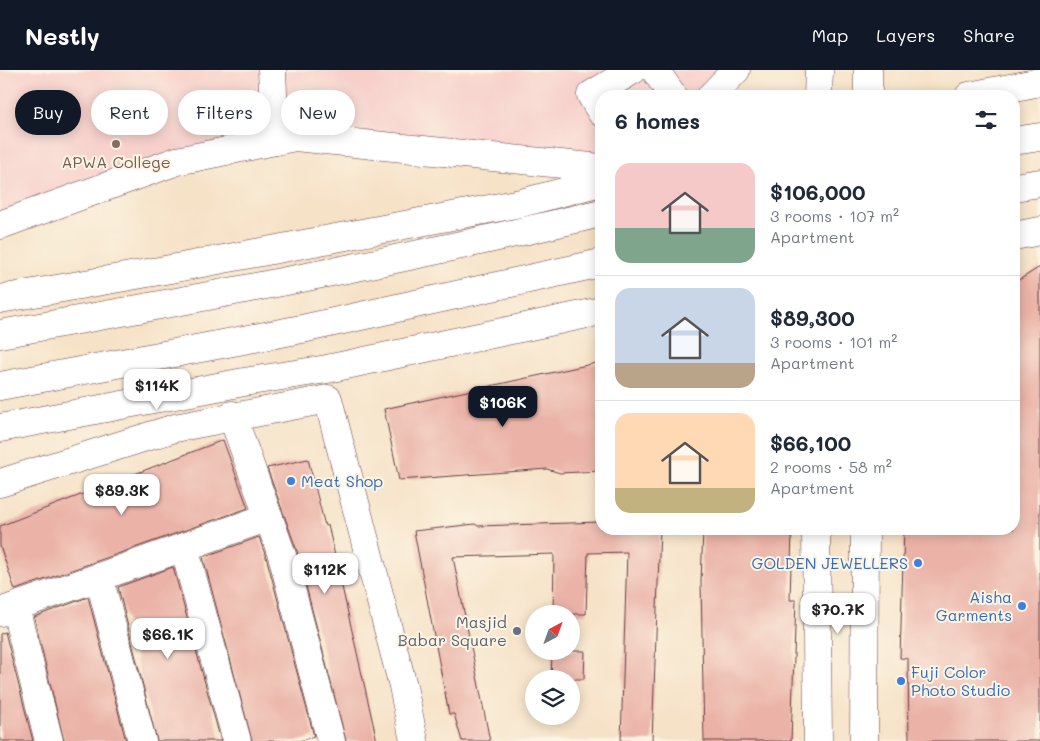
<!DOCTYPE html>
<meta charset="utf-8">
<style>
:root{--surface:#fff;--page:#f2f2f3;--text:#1f2937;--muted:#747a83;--line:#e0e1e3;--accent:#111827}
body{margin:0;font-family:Mali,sans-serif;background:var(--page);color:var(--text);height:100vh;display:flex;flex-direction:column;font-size:19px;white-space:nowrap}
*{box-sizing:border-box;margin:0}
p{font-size:16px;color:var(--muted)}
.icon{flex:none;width:28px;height:28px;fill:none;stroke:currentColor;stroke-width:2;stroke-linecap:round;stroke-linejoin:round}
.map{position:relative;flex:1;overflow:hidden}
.panel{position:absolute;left:595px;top:20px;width:425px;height:445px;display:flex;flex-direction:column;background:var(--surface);border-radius:20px;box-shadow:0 2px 12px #0003}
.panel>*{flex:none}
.guide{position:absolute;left:15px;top:20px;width:475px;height:45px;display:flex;gap:10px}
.needle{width:32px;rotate:41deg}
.controls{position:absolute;left:525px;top:535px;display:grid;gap:10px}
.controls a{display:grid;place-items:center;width:55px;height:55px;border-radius:50%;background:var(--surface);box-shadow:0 2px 12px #0003;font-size:25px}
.price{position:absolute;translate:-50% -42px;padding:0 11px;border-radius:10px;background:#fff;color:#222;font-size:16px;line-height:32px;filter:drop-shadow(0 1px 2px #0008)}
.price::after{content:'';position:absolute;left:50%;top:30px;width:15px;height:11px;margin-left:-8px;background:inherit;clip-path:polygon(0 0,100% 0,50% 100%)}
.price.on{background:var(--accent);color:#fff}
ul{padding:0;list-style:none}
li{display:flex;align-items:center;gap:15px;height:125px;padding:0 20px}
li+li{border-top:1px solid var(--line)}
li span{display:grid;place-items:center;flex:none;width:140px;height:100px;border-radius:15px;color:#555}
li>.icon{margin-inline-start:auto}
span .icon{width:60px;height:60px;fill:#fffc;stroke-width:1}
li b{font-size:21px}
h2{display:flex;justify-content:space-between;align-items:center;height:60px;padding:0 20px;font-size:21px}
.tag{padding:0 18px;border-radius:22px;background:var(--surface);box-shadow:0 2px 12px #0003;font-size:18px;line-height:45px}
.tag.on{background:var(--accent);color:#fff}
header{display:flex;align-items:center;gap:30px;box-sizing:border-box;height:70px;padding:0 25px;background:var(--accent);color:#fff}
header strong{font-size:24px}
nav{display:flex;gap:28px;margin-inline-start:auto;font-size:18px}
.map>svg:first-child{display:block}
.built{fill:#f7d0cc}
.building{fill:#ebb3a8}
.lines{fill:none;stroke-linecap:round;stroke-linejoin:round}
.minor-casing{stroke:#643c42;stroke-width:29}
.major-casing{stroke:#643c42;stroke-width:29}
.highway-casing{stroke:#643c42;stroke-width:29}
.minor{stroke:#fff;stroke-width:28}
.major{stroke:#fff;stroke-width:28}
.highway{stroke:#fff;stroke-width:28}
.education-dot{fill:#8d6e63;stroke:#fcf5e5;stroke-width:2}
.shop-dot{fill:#3f7fe0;stroke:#fcf5e5;stroke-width:2}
.worship-dot{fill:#6b7280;stroke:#fcf5e5;stroke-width:2}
.labels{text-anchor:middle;stroke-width:4;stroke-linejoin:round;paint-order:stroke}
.education-label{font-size:16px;fill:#785e54;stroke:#fcf5e5}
.shop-label{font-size:16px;fill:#366cbe;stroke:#fcf5e5;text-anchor:start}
.worship-label{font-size:16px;fill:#5b616d;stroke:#fcf5e5;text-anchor:end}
</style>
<header>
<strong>Nestly</strong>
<nav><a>Map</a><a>Layers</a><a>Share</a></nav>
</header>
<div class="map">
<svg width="1040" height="671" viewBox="0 0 1040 671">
<rect width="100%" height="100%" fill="#fcf5e5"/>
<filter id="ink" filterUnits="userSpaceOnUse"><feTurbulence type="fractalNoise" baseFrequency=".02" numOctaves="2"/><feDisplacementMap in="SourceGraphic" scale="10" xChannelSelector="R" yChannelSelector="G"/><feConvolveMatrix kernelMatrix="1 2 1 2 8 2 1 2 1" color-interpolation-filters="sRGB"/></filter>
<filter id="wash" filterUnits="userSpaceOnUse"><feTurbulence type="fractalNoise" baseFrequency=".0096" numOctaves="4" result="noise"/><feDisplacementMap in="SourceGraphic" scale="20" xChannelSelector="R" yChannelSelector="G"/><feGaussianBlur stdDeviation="1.12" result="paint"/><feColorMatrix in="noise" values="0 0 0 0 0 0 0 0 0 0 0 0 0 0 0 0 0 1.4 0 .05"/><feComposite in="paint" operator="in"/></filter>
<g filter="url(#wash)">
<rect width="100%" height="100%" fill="#f6e2c7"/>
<polygon class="built" points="0,0 736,0 699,26 601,26 601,82 539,91 295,67 0,154"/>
<g id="blocks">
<g class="building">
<polygon points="1040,197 1040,671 909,671 908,589 900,588 904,459 1014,459 1014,213"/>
<polygon points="601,292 601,401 560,403 547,399 399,410 384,339"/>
<polygon points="223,370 248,438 15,520 0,476 0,456"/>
<polygon points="308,389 325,456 328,455 377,671 346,671 297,481 267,398"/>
<polygon points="601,452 601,459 660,459 652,671 621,671 627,482 588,483 586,544 553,544 554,484 453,487 490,671 462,671 454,644 449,644 414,461 475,454 478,456"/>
<polygon points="703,459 792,459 790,530 796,530 791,671 704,671 701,512"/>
<polygon points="259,467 267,490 314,666 300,671 252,671 203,487"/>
<polygon points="173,497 221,671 157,671 118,517"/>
<polygon points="88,527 126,671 64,671 34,547"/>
<polygon points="5,562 33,671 0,671 0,564"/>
<polygon points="552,581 585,581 584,609 551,609"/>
</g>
</g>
</g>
<g filter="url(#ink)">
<use href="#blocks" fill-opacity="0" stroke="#643c42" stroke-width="1"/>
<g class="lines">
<defs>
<g id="minor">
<polyline points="272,0 275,71"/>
<polyline points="655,0 673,26"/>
<polyline points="601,42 591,25 633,0"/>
<polyline points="0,155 177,91 295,67 601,98"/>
<polyline points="232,345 282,485 331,671"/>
<polyline points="0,413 175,358 328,329 403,616 414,671"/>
<polyline points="184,477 237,671"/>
<polyline points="99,507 142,671"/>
<polyline points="15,537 49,671"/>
<polyline points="0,542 269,447"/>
</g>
<g id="major">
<polyline points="818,26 819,0"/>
<polyline points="868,26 868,0"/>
<polyline points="816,459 818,671"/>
<polyline points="864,671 865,459"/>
</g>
<g id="highway">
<polyline points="711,26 736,0"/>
<polyline points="969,26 1040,12"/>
<polyline points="1014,71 1040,67"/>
<polyline points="1014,117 1040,113"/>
<polyline points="1014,166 1040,161"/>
<polyline points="0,229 176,198 521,133 601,112"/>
<path d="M 0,264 C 202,228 402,191 601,143"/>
<polyline points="0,316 302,259 601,193"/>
<polyline points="0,358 244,312 327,299 601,241"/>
</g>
</defs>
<use href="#minor" class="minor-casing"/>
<use href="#major" class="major-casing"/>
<use href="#highway" class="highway-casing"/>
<use href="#minor" class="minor"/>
<use href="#major" class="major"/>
<use href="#highway" class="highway"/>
</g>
</g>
<circle class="education-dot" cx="116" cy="74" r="5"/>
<g class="shop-dot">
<circle cx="291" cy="411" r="5"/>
<circle cx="918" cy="493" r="5"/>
<circle cx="1022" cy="536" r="5"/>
<circle cx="901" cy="611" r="5"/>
</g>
<circle class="worship-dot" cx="517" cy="561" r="5"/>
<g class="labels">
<g class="education-label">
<text x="116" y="98">APWA College</text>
</g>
<g class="shop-label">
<text x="301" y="417">Meat Shop</text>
<text x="908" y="499" text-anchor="end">GOLDEN JEWELLERS</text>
<text x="1012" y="533" text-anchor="end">Aisha<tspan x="1012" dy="18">Garments</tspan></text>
<text x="911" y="608">Fuji Color<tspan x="911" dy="18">Photo Studio</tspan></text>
</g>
<g class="worship-label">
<text x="507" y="558">Masjid<tspan x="507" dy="18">Babar Square</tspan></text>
</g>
</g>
</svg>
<div class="controls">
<a><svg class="needle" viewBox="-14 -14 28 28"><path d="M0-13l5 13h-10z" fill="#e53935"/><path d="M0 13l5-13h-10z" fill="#747a83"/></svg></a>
<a><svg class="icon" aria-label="layers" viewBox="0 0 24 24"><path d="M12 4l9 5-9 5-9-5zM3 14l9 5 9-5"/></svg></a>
</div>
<b class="price" style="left:157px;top:341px">$114K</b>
<b class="price on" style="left:503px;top:358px">$106K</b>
<b class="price" style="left:122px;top:446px">$89.3K</b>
<b class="price" style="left:325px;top:525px">$112K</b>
<b class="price" style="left:838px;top:565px">$70.7K</b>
<b class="price" style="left:168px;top:590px">$66.1K</b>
<div class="guide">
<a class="tag on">Buy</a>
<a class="tag">Rent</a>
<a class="tag">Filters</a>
<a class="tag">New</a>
</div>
<section class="panel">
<h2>6 homes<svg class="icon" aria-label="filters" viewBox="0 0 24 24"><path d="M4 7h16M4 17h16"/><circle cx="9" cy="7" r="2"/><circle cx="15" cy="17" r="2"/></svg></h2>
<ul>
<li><span style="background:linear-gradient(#f6c9c9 65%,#7fa58c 0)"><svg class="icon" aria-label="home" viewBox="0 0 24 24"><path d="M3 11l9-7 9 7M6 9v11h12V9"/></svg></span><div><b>$106,000</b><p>3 rooms · 107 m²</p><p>Apartment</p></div></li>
<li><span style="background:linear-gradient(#c9d6e8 75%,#b9a48a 0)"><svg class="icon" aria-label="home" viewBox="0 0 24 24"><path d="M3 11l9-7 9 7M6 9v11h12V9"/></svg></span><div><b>$89,300</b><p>3 rooms · 101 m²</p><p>Apartment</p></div></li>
<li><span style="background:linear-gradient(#ffd9b3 75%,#c2b280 0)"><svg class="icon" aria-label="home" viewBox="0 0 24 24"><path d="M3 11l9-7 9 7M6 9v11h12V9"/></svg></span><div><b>$66,100</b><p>2 rooms · 58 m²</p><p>Apartment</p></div></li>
</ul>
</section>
</div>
